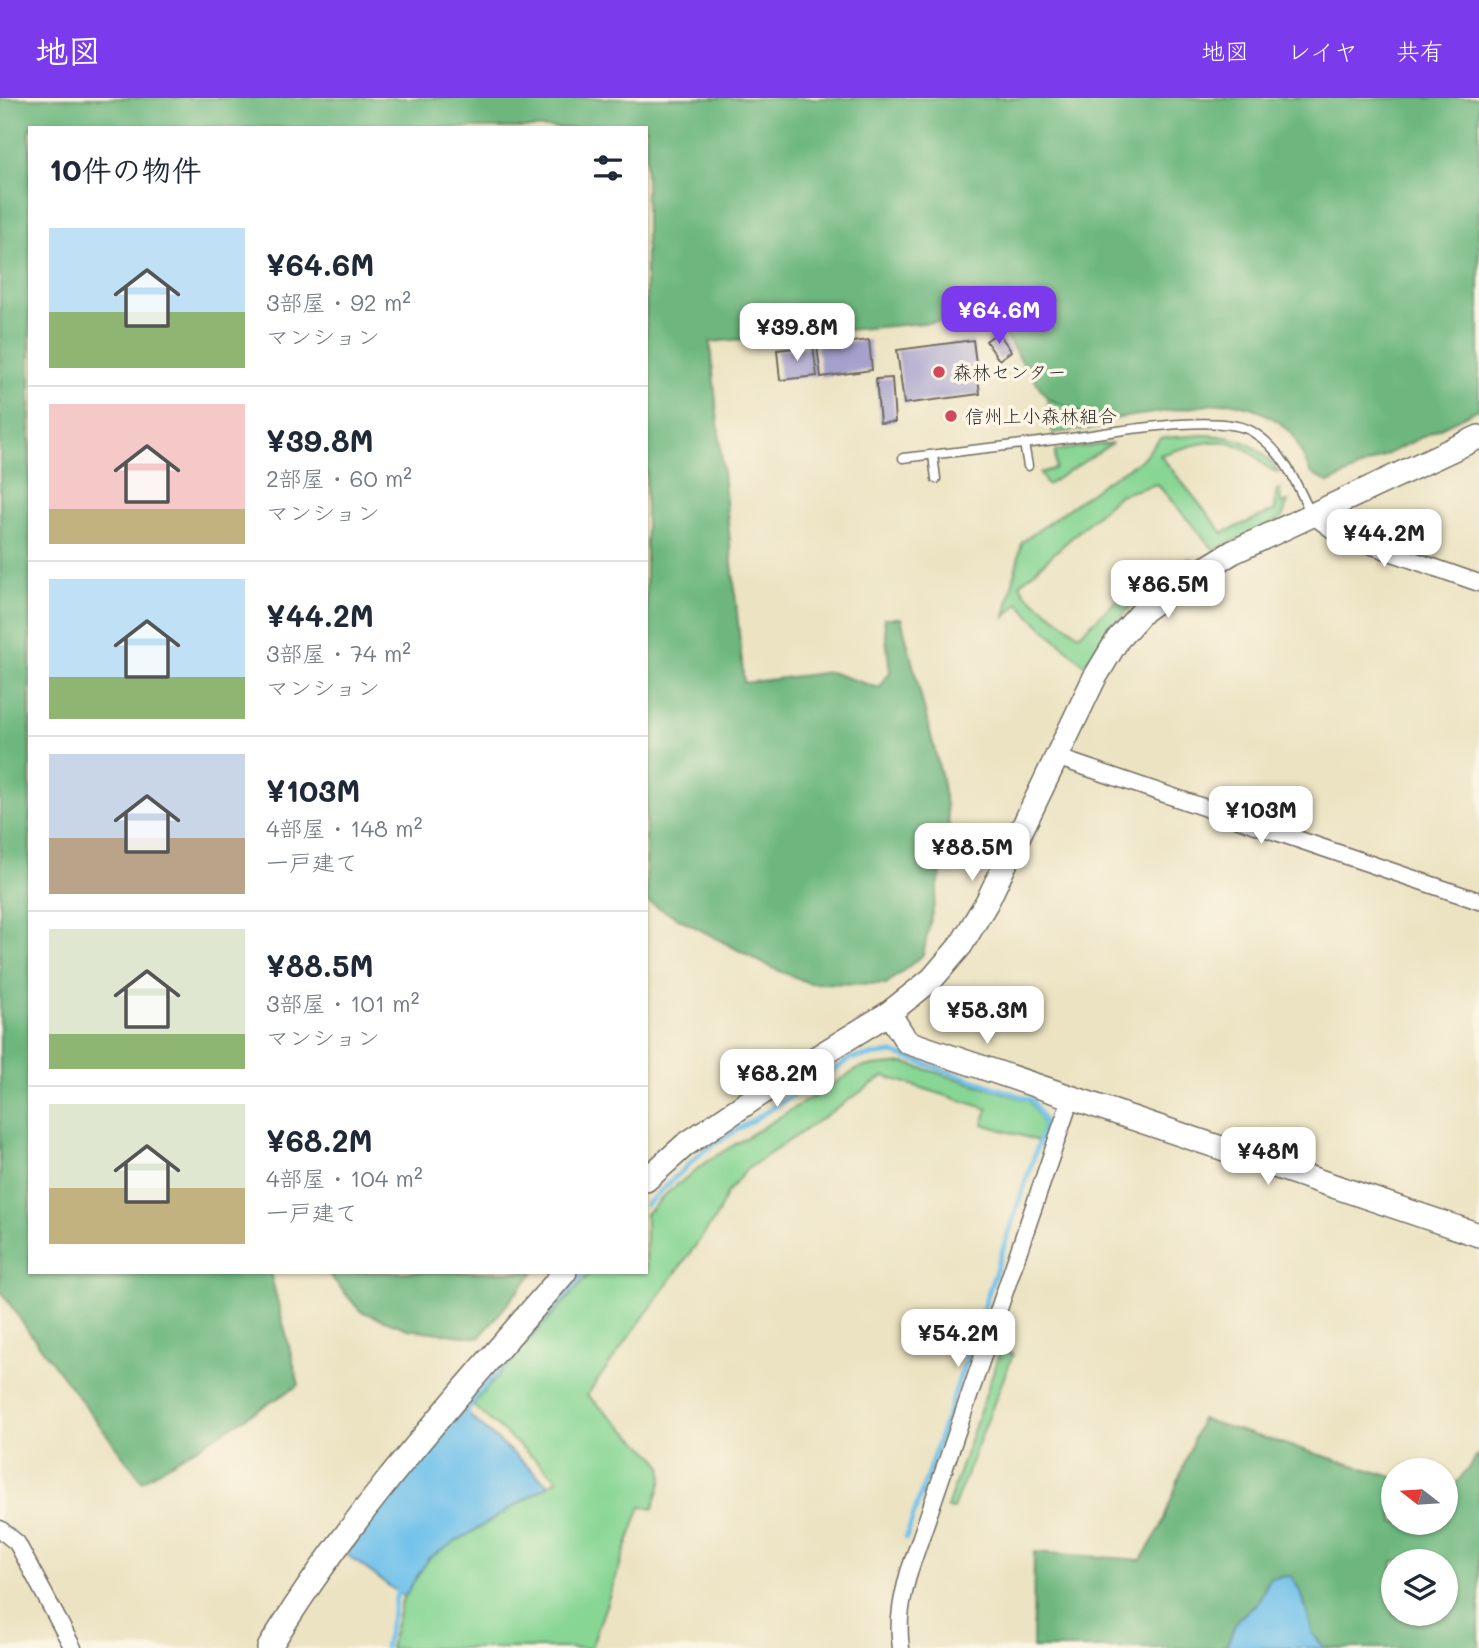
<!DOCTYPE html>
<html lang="ja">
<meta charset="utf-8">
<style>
:root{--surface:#fff;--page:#f2f2f3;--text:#1f2937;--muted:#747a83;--line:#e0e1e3;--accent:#7c3aed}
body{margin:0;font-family:Mali,"Klee One",sans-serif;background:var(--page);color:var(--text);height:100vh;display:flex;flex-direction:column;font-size:26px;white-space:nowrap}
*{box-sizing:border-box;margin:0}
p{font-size:23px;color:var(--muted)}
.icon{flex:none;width:38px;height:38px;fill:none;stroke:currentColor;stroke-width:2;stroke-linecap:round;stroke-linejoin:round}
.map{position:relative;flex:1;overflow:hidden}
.drawer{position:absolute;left:28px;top:28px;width:620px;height:1148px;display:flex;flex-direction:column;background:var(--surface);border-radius:0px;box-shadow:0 2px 5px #0004}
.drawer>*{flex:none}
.needle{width:46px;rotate:287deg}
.tools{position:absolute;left:1381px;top:1360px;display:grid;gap:14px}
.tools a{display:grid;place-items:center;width:77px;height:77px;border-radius:50%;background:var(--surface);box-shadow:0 2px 5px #0004;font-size:35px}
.price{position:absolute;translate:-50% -60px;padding:0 16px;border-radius:14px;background:#fff;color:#222;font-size:23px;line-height:46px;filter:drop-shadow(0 2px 4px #0008)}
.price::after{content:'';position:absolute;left:50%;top:42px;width:21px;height:16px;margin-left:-10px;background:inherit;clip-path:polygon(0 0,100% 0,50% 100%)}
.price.current{background:var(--accent);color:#fff}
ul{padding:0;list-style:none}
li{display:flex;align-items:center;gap:21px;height:175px;padding:0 21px}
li+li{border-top:2px solid var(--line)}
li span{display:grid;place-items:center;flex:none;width:196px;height:140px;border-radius:0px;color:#555}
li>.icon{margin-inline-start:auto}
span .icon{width:84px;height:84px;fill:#fffc;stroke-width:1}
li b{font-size:30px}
h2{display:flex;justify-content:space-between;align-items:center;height:84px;padding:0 21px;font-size:30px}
header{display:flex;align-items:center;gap:42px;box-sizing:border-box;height:98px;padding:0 35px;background:var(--accent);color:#fff}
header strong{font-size:33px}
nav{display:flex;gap:38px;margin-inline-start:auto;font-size:24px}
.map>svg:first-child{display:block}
.green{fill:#87d694;stroke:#598060;stroke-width:2}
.forest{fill:#6db77e;stroke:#4c7154;stroke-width:2;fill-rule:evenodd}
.water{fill:#6fc1eb;stroke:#4d768b;stroke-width:2}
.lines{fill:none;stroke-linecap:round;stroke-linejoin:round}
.stream{stroke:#6fc1eb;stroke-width:5}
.building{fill:#a5a0cc}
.lane-casing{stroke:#6f6b60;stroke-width:11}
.street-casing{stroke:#6f6b60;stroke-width:19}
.secondary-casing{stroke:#6f6b60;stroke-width:26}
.lane{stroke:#fff;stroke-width:8}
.street{stroke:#fff;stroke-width:16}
.secondary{stroke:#fff;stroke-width:23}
.poi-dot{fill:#d1495b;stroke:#fcf5e5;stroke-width:2.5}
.labels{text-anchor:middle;stroke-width:7;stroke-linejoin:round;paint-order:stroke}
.poi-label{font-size:19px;fill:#2b2b2b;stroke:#fcf5e5;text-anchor:start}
</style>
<header>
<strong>地図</strong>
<nav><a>地図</a><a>レイヤ</a><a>共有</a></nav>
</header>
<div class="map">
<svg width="1479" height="1550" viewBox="0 0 1479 1550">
<rect width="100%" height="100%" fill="#fcf5e5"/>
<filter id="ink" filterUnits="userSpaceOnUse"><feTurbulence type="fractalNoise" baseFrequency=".0143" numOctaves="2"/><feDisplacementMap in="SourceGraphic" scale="14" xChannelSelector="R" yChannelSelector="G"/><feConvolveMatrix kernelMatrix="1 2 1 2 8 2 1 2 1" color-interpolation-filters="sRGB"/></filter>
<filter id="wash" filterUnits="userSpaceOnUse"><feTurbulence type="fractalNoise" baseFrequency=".00686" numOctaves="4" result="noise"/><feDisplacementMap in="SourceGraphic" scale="28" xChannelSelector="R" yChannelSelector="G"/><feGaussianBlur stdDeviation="1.57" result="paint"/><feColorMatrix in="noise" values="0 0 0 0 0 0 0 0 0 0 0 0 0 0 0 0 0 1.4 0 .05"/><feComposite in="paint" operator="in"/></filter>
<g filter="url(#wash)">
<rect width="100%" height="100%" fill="#ece3c2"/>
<g class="green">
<polygon points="1047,300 1099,323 1104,329 1053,335"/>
<path d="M 1204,337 C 1237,338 1259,345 1278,374 C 1266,372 1261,362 1252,355 C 1221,333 1193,348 1160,357 L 1223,435 L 1275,412 L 1276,393 L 1280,391 L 1281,406 L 1288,404 L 1282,420 L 1214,452 L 1157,386 L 1119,397 L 1020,486 L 1026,496 L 1079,537 C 1113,506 1145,471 1192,460 L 1193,462 C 1148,488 1111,522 1085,567 L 1031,519 L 1019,505 L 1005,519 L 1022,444 L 1105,384 L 1141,362 L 1160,340 Z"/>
<polygon points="1113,345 1047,387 1040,375 1056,370 1055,353"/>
<polygon points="905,965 1030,1003 1043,1026 1038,1043 983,1026 988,1011 884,978 746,1072 726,1096 717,1118 587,1297 658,1361 663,1372 662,1382 653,1411 641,1408 591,1550 390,1550 402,1502 429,1460 558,1381 472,1307 591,1174 646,1174 646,1116 667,1095 706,1064 861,969"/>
<polygon points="1001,1251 1013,1256 953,1411 947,1410"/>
</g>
<g class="forest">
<polygon points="0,0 1479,0 1479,311 1329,385 1311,375 1293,337 1278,323 1254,310 1229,304 1099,323 1047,300 992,219 710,244 744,585 830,574 879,590 890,574 884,520 901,520 942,681 950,733 923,857 886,886 809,885 770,869 646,803 646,30 30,30 30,1174 270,1174 299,1287 142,1383 29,1234 0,1192"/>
<polygon points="327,1174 534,1174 479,1240 408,1231 360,1213"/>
<path d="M 1201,1321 L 1393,1379 L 1393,1424 L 1446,1424 L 1446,1395 L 1448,1396 L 1479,1356 L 1479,1550 L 1324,1550 L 1313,1536 L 1302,1497 L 1270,1480 L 1258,1504 L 1237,1522 L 1227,1547 L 1219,1550 L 1033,1550 L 1034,1454 L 1141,1462 L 1161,1429 ZM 1393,1463 L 1446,1463 L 1446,1516 L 1393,1516 Z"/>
</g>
<g class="water">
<polygon points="463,1312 549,1387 429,1460 404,1499 346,1456 405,1379"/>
<polygon points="1291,1478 1302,1497 1313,1536 1324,1550 1230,1550 1227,1547 1237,1522 1258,1504 1270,1480"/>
</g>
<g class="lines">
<g class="stream">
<polyline points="646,1107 702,1054 852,960 893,955 1032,1002 1045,1026 906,1440"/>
<polyline points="466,1320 472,1303 585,1174"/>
<polyline points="385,1550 398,1491"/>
</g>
</g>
<g id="blocks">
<g class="building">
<polygon points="998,234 1011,253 999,262 986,243"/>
<polygon points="869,242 872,272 821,279 817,248"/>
<polygon points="973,242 980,296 904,306 897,252"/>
<polygon points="813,248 817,278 780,282 777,252"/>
<polygon points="892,280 895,324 880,325 876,281"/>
</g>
</g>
</g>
<g filter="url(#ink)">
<use href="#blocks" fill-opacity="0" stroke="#6f6b60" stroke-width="2"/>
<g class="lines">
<defs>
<g id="lane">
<polyline points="1024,346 1028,368"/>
<polyline points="933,357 936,381"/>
<path d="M 903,360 C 956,354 1009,348 1062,341 C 1104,336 1219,313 1253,334 C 1284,353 1296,385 1311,416"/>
</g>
<g id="street">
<polyline points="1311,416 1338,436 1479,485"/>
<polyline points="1056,659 1479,803"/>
<polyline points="0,1431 17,1445 73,1550"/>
<path d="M 901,1550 C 897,1523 902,1500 909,1474 L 1071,1000"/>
</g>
<g id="secondary">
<polyline points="889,915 907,944 1479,1137"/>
<polyline points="646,1082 685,1047 790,976 889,915 932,881 961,847 987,804 1094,581 1118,541 1143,513 1185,483 1233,454 1479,339"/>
<path d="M 269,1550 C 352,1413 461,1295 565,1174"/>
</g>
</defs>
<use href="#lane" class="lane-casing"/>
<use href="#street" class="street-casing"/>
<use href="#secondary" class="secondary-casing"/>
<use href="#lane" class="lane"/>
<use href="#street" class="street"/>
<use href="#secondary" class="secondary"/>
</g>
</g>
<g class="poi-dot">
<circle cx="939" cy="274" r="7"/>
<circle cx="951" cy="318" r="7"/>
</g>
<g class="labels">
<g class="poi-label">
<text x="953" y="281">森林センター</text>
<text x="965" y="325">信州上小森林組合</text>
</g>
</g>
</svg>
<div class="tools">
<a><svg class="needle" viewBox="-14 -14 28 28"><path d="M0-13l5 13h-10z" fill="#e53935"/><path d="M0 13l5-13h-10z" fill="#747a83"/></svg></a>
<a><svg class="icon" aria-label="layers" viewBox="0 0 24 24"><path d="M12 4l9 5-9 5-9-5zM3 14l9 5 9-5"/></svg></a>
</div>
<b class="price current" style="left:999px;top:248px">¥64.6M</b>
<b class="price" style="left:797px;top:265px">¥39.8M</b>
<b class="price" style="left:1384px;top:471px">¥44.2M</b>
<b class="price" style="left:1168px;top:522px">¥86.5M</b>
<b class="price" style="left:1261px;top:748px">¥103M</b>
<b class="price" style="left:972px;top:785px">¥88.5M</b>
<b class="price" style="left:987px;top:948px">¥58.3M</b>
<b class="price" style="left:777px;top:1011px">¥68.2M</b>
<b class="price" style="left:1268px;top:1089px">¥48M</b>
<b class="price" style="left:958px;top:1271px">¥54.2M</b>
<section class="drawer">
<h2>10件の物件<svg class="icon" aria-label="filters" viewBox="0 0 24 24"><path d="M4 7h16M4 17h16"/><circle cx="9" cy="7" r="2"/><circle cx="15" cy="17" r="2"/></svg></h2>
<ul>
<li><span style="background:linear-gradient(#bfe0f5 60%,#8fb573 0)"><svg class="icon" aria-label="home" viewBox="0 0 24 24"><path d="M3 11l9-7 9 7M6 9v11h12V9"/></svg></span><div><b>¥64.6M</b><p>3部屋 · 92 m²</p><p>マンション</p></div></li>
<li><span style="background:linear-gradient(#f6c9c9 75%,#c2b280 0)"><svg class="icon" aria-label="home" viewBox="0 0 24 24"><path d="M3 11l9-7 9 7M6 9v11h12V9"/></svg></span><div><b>¥39.8M</b><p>2部屋 · 60 m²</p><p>マンション</p></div></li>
<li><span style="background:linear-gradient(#bfe0f5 70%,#8fb573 0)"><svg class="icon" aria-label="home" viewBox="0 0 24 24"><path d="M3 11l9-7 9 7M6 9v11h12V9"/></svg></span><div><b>¥44.2M</b><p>3部屋 · 74 m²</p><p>マンション</p></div></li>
<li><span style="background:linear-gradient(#c9d6e8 60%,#b9a48a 0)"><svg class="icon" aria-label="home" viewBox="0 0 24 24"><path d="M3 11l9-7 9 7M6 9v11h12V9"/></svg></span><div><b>¥103M</b><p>4部屋 · 148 m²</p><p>一戸建て</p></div></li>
<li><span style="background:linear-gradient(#dfe7d0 75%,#8fb573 0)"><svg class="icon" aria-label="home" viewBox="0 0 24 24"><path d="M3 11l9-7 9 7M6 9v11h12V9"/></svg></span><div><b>¥88.5M</b><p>3部屋 · 101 m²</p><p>マンション</p></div></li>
<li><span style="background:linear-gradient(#dfe7d0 60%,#c2b280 0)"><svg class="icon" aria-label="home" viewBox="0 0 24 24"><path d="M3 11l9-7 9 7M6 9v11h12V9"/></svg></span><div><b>¥68.2M</b><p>4部屋 · 104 m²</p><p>一戸建て</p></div></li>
</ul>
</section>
</div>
